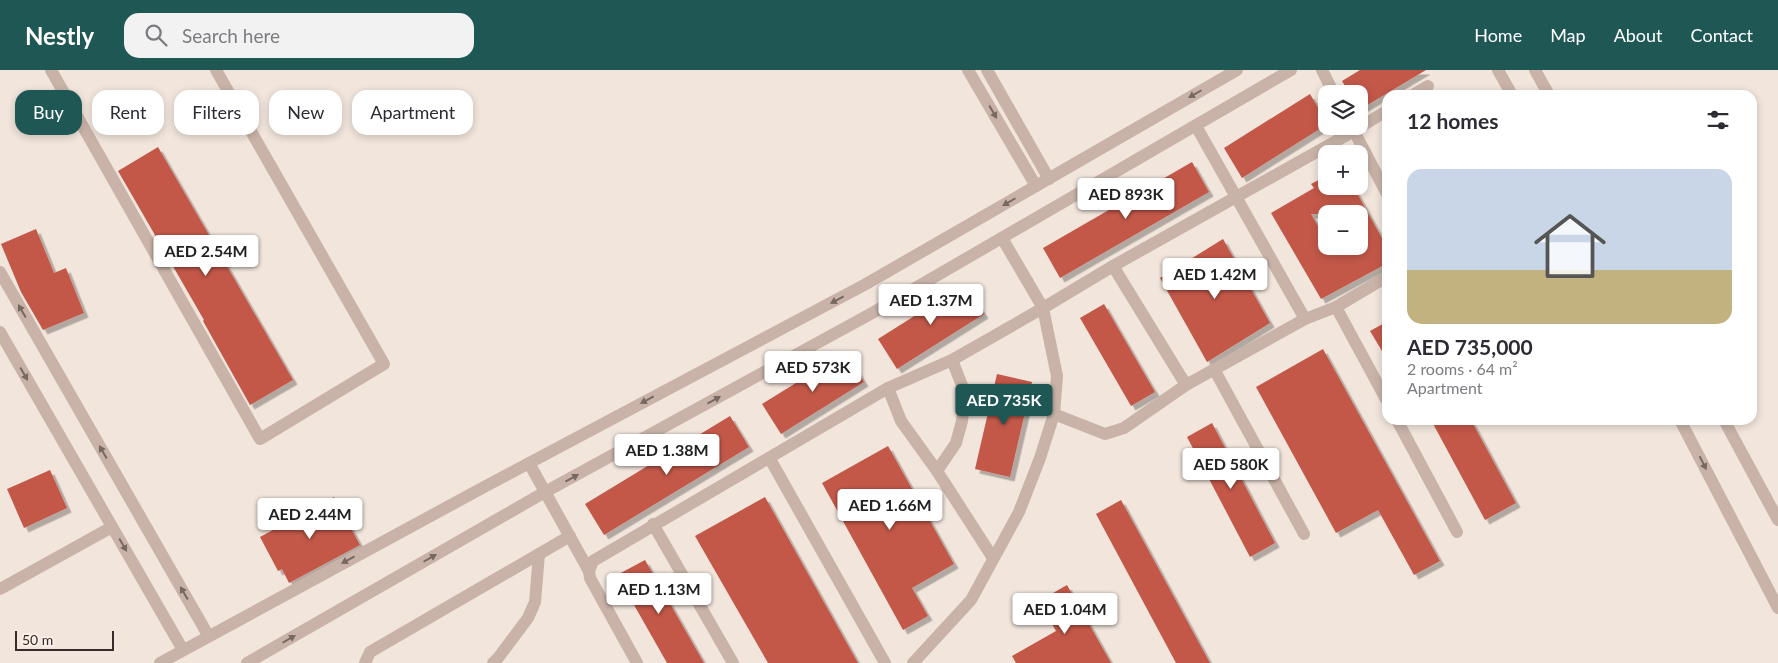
<!DOCTYPE html>
<meta charset="utf-8">
<style>
:root{--surface:#fff;--page:#f2f2f3;--text:#2b2b33;--muted:#7c7c81;--line:#e1e1e2;--accent:#1e5754}
body{margin:0;font-family:Lato,sans-serif;background:var(--page);color:var(--text);height:100vh;display:flex;flex-direction:column;font-size:19px;white-space:nowrap}
*{box-sizing:border-box;margin:0}
p{font-size:16px;color:var(--muted)}
.icon{flex:none;width:28px;height:28px;fill:none;stroke:currentColor;stroke-width:2;stroke-linecap:round;stroke-linejoin:round}
.map{position:relative;flex:1;overflow:hidden}
.sheet{position:absolute;left:1382px;top:20px;width:375px;height:335px;display:flex;flex-direction:column;background:var(--surface);border-radius:15px;box-shadow:0 2px 8px #0003}
.sheet>*{flex:none}
.guide{position:absolute;left:15px;top:20px;width:475px;height:45px;display:flex;gap:10px}
.fabs{position:absolute;left:1318px;top:15px;display:grid;gap:10px}
.fabs a{display:grid;place-items:center;width:50px;height:50px;border-radius:10px;background:var(--surface);box-shadow:0 2px 8px #0003;font-size:25px}
.scale{position:absolute;left:15px;bottom:12px;width:99px;box-sizing:border-box;padding-left:5px;border:2px solid #362b28;border-top:0;font-size:14px;line-height:18px;white-space:nowrap;color:#362b28;-webkit-text-stroke:4px #f9efe8;paint-order:stroke}
.price{position:absolute;translate:-50% -42px;padding:0 11px;border-radius:5px;background:#fff;color:#222;font-size:16px;line-height:32px;filter:drop-shadow(0 1px 2px #0008)}
.price::after{content:'';position:absolute;left:50%;top:30px;width:15px;height:11px;margin-left:-8px;background:inherit;clip-path:polygon(0 0,100% 0,50% 100%)}
.price.selected{background:var(--accent);color:#fff}
ul{padding:0;list-style:none}
li{display:grid;align-content:center;gap:10px;height:265px;padding:0 25px}
li+li{border-top:1px solid var(--line)}
li span{display:grid;place-items:center;height:155px;border-radius:15px;color:#555}
li>.icon{margin-inline-start:auto}
span .icon{width:90px;height:90px;fill:#fffc;stroke-width:1}
li b{font-size:21px}
h2{display:flex;justify-content:space-between;align-items:center;height:60px;padding:0 25px;font-size:21px}
.chip{padding:0 18px;border-radius:15px;background:var(--surface);box-shadow:0 2px 8px #0003;font-size:18px;line-height:45px}
.chip.selected{background:var(--accent);color:#fff}
header{display:flex;align-items:center;gap:30px;box-sizing:border-box;height:70px;padding:0 25px;background:var(--accent);color:#fff}
header strong{font-size:24px}
nav{display:flex;gap:28px;margin-inline-start:auto;font-size:18px}
.search{width:350px;height:45px;background:var(--page);display:flex;align-items:center;gap:12px;box-sizing:border-box;padding:0 18px;border-radius:15px;color:var(--muted);font-size:19px}
.map>svg:first-child{display:block}
.building{fill:#c35848;fill-rule:evenodd;filter:url(#shadow)}
.lines{fill:none;stroke-linecap:round;stroke-linejoin:round}
.minor{stroke:#c9b3a8;stroke-width:12}
.tertiary{stroke:#c9b3a8;stroke-width:12}
.oneway{fill:#786862}
</style>
<header>
<strong>Nestly</strong>
<div class="search"><svg class="icon" aria-label="search" viewBox="0 0 24 24"><circle cx="10" cy="10" r="6"/><path d="M15 15l6 6"/></svg>Search here</div>
<nav><a>Home</a><a>Map</a><a>About</a><a>Contact</a></nav>
</header>
<div class="map">
<svg width="1778" height="593" viewBox="0 0 1778 593">
<defs>
<filter id="shadow"><feDropShadow dx="4.5" dy="4.5" stdDeviation="0" flood-color="#0004"/></filter>
</defs>
<rect width="100%" height="100%" fill="#f1e5dc"/>
<g class="building">
<polygon points="1360,0 1426,0 1359,40 1359,24 1350,24 1342,11"/>
<polygon points="1310,24 1326,51 1326,55 1242,108 1224,78"/>
<polygon points="158,77 293,310 250,335 203,251 204,250 118,101"/>
<polygon points="1192,92 1209,122 1060,208 1043,178"/>
<path d="M 1326,106 L 1326,116 L 1353,116 L 1388,179 L 1388,193 L 1321,229 L 1271,143 L 1314,118 L 1311,114 ZM 1311,144 L 1359,144 L 1359,176 L 1326,176 L 1326,170 Z"/>
<polygon points="36,159 54,203 66,198 84,243 43,260 21,222 1,174"/>
<polygon points="1223,169 1270,253 1207,292 1160,208"/>
<polygon points="965,214 984,244 897,299 878,269"/>
<polygon points="1104,234 1155,322 1131,336 1080,248"/>
<polygon points="1388,251 1388,291 1370,261"/>
<polygon points="1323,279 1440,491 1414,505 1378,440 1336,463 1256,317"/>
<polygon points="846,282 864,312 781,364 762,334"/>
<polygon points="997,304 1032,312 1010,407 975,399"/>
<polygon points="730,346 749,377 604,465 585,434"/>
<polygon points="1431,350 1471,350 1516,433 1485,450"/>
<polygon points="1212,353 1275,473 1250,487 1187,367"/>
<polygon points="888,376 954,494 912,518 928,546 903,560 822,413"/>
<polygon points="50,400 67,438 24,458 7,419"/>
<polygon points="334,427 360,475 289,513 282,499 278,501 260,467"/>
<polygon points="765,427 858,593 768,593 695,466"/>
<polygon points="1121,430 1210,593 1176,593 1096,444"/>
<polygon points="645,490 704,593 667,593 617,505"/>
<polygon points="1067,515 1111,593 1016,593 1012,586 1056,561 1039,531"/>
</g>
<g class="lines">
<g class="minor">
<polyline points="51,0 260,369 384,294 216,0"/>
<polyline points="968,0 1036,116"/>
<polyline points="987,0 1049,109"/>
<polyline points="1322,0 1334,24"/>
<polyline points="1413,25 1428,16"/>
<polyline points="1196,56 1305,249"/>
<polyline points="1351,56 1354,61 1388,40"/>
<polyline points="1113,196 1186,315 1305,249 1336,237"/>
<polyline points="0,202 208,565"/>
<polyline points="1388,206 1336,237 1388,333"/>
<polyline points="0,262 183,580"/>
<polyline points="952,290 965,323 962,351 956,373 937,401 993,488"/>
<polyline points="1214,299 1304,464"/>
<polyline points="888,318 901,351 937,401"/>
<polyline points="1054,344 1105,364 1124,358 1186,315"/>
<polyline points="1397,350 1457,462"/>
<polyline points="770,389 885,593"/>
<polyline points="529,393 589,501"/>
<polyline points="653,454 733,593"/>
<polyline points="0,519 112,457"/>
<polyline points="160,593 484,417 866,214 1237,0"/>
<polyline points="247,593 545,422 874,242 1291,0"/>
<polyline points="365,593 370,582 570,466"/>
<polyline points="493,593 498,588 528,548 535,532 539,484"/>
<polyline points="637,593 590,508 589,501 593,491 888,318 952,290 1043,238 1002,168"/>
<polyline points="913,593 971,530 1019,442 1040,388 1054,344 1057,306 1043,238 1113,196 1354,61 1388,126"/>
</g>
<g class="tertiary">
<polyline points="1498,0 1512,25"/>
<polyline points="1535,0 1549,25"/>
<polyline points="1680,350 1778,538"/>
<polyline points="1724,350 1778,450"/>
</g>
</g>
<defs><path id="oneway-solid" d="M-6-.8H1V-3.2L6.5 0L1 3.2V.8H-6Z" transform="scale(1.25)"/></defs>
<g class="oneway">
<use href="#oneway-solid" transform="translate(1195 24) rotate(150)"/>
<use href="#oneway-solid" transform="translate(993 42) rotate(60)"/>
<use href="#oneway-solid" transform="translate(1009 132) rotate(150)"/>
<use href="#oneway-solid" transform="translate(837 230) rotate(152)"/>
<use href="#oneway-solid" transform="translate(22 241) rotate(-120)"/>
<use href="#oneway-solid" transform="translate(24 304) rotate(60)"/>
<use href="#oneway-solid" transform="translate(647 330) rotate(152)"/>
<use href="#oneway-solid" transform="translate(714 330) rotate(-29)"/>
<use href="#oneway-solid" transform="translate(103 382) rotate(-120)"/>
<use href="#oneway-solid" transform="translate(1703 393) rotate(63)"/>
<use href="#oneway-solid" transform="translate(572 408) rotate(-29)"/>
<use href="#oneway-solid" transform="translate(123 475) rotate(60)"/>
<use href="#oneway-solid" transform="translate(430 488) rotate(-30)"/>
<use href="#oneway-solid" transform="translate(348 490) rotate(152)"/>
<use href="#oneway-solid" transform="translate(184 523) rotate(-120)"/>
<use href="#oneway-solid" transform="translate(289 569) rotate(-30)"/>
</g>
</svg>
<div class="fabs">
<a><svg class="icon" aria-label="layers" viewBox="0 0 24 24"><path d="M12 4l9 5-9 5-9-5zM3 14l9 5 9-5"/></svg></a>
<a>+</a>
<a>−</a>
</div>
<div class="scale">50 m</div>
<b class="price" style="left:1126px;top:150px">AED 893K</b>
<b class="price" style="left:206px;top:207px">AED 2.54M</b>
<b class="price" style="left:1215px;top:230px">AED 1.42M</b>
<b class="price" style="left:931px;top:256px">AED 1.37M</b>
<b class="price" style="left:813px;top:323px">AED 573K</b>
<b class="price selected" style="left:1004px;top:356px">AED 735K</b>
<b class="price" style="left:667px;top:406px">AED 1.38M</b>
<b class="price" style="left:1231px;top:420px">AED 580K</b>
<b class="price" style="left:890px;top:461px">AED 1.66M</b>
<b class="price" style="left:310px;top:470px">AED 2.44M</b>
<b class="price" style="left:659px;top:545px">AED 1.13M</b>
<b class="price" style="left:1065px;top:565px">AED 1.04M</b>
<div class="guide">
<a class="chip selected">Buy</a>
<a class="chip">Rent</a>
<a class="chip">Filters</a>
<a class="chip">New</a>
<a class="chip">Apartment</a>
</div>
<section class="sheet">
<h2>12 homes<svg class="icon" aria-label="filters" viewBox="0 0 24 24"><path d="M4 7h16M4 17h16"/><circle cx="9" cy="7" r="2"/><circle cx="15" cy="17" r="2"/></svg></h2>
<ul>
<li><span style="background:linear-gradient(#c9d6e8 65%,#c2b280 0)"><svg class="icon" aria-label="home" viewBox="0 0 24 24"><path d="M3 11l9-7 9 7M6 9v11h12V9"/></svg></span><div><b>AED 735,000</b><p>2 rooms · 64 m²</p><p>Apartment</p></div></li>
</ul>
</section>
</div>
